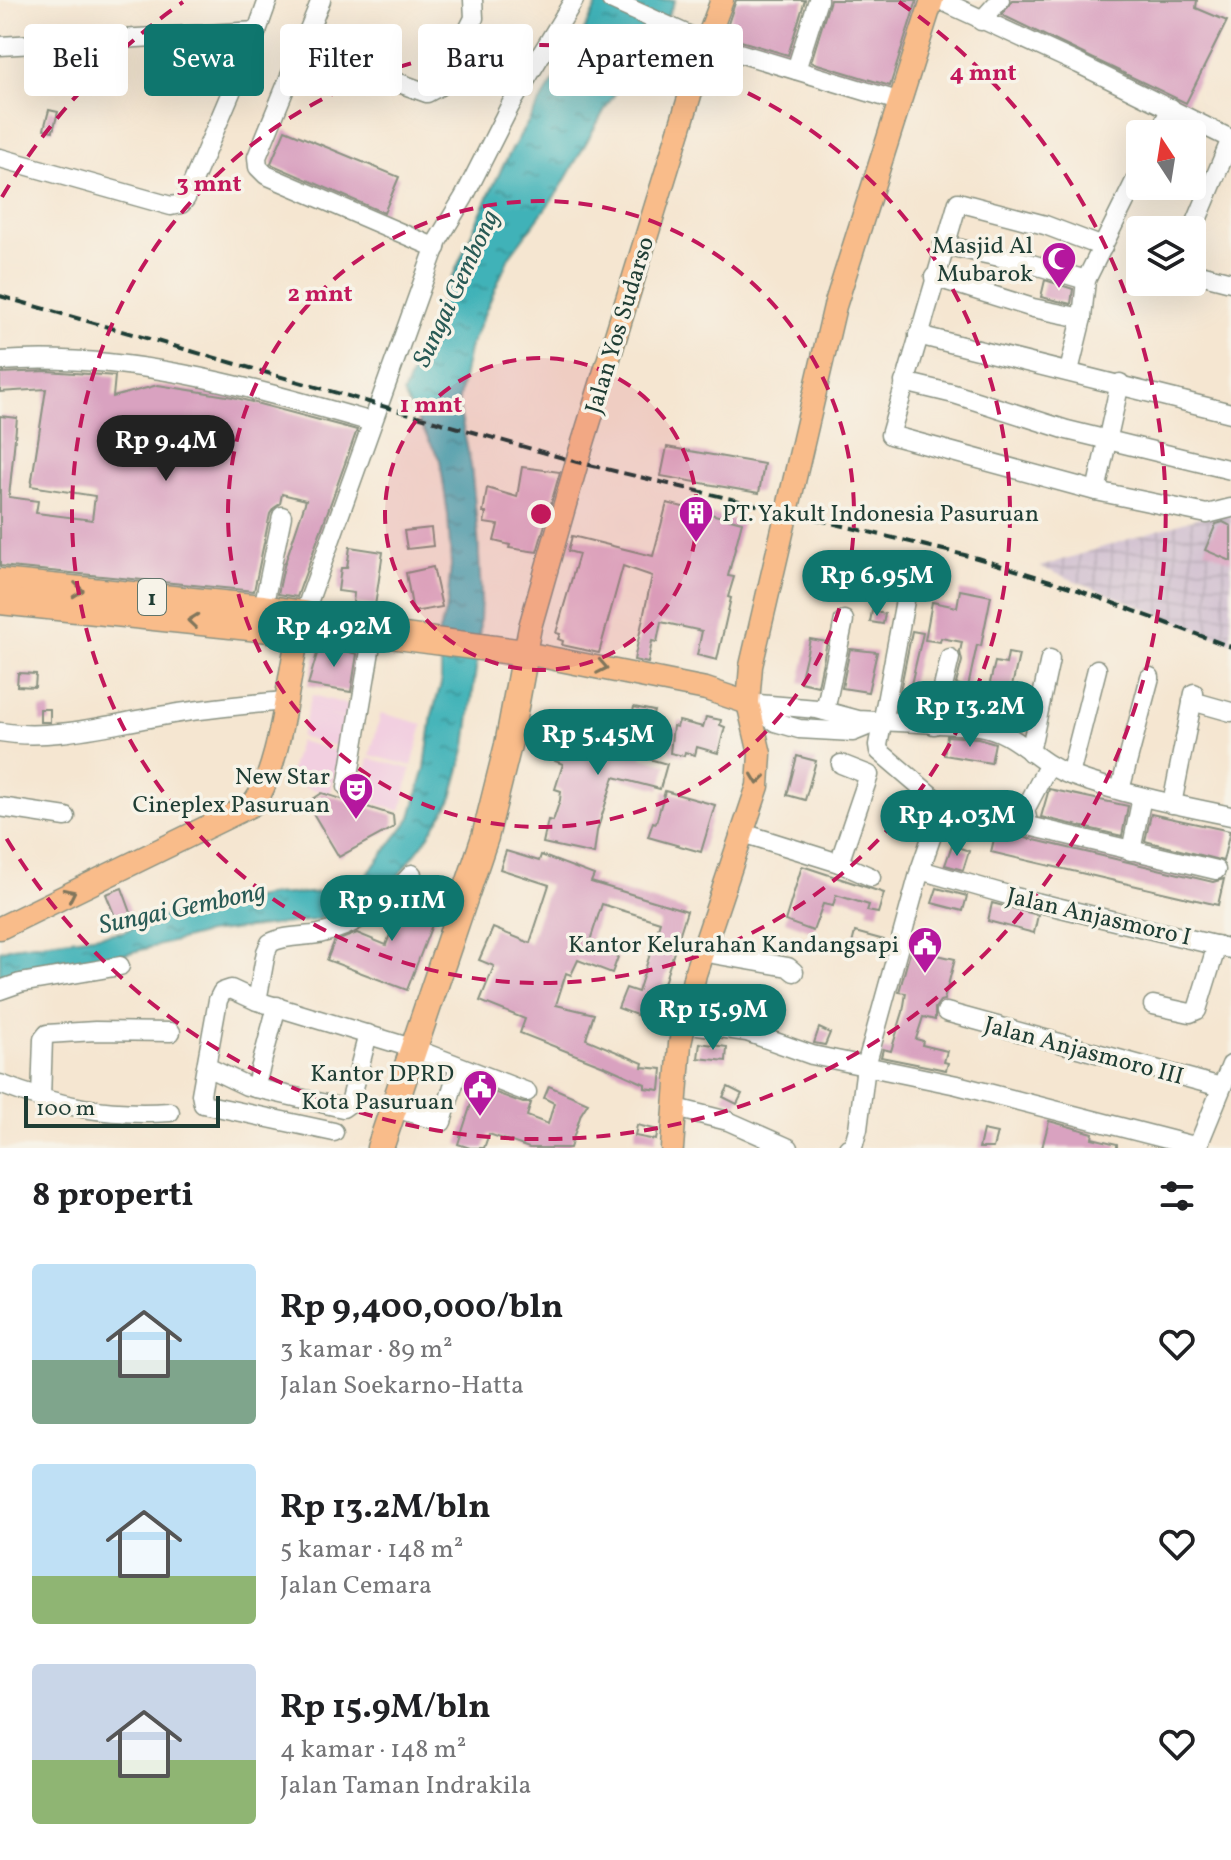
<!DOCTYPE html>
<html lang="id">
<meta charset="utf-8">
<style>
:root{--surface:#fff;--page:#f2f2f2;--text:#202124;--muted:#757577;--accent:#0f766e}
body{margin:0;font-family:Vollkorn,serif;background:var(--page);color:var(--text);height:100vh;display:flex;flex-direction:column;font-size:30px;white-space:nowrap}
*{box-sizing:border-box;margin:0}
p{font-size:26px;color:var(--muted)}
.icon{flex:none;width:44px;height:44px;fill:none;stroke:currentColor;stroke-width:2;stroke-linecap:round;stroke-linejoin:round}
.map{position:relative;height:1148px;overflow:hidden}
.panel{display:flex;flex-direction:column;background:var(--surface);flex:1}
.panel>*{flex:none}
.banner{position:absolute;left:24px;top:24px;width:800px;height:72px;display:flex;gap:16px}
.needle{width:52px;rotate:348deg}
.buttons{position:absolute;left:1126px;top:120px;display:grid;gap:16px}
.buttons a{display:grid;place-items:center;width:80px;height:80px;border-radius:8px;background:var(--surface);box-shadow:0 8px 32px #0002;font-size:40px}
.scale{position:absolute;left:24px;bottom:20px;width:196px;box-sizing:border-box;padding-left:8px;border:4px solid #1f3d34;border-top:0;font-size:22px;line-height:28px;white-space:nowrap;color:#1f3d34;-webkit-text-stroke:6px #f7f3e8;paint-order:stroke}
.price{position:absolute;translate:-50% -68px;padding:0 18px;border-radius:28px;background:var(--accent);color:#fff;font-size:26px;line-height:52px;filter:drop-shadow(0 2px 4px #0008)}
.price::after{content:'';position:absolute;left:50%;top:48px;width:24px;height:18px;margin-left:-12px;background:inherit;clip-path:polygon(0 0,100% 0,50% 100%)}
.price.active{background:#222;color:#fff}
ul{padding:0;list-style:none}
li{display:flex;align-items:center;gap:24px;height:200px;padding:0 32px}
li span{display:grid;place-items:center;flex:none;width:224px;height:160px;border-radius:8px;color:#555}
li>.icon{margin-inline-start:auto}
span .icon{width:96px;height:96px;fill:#fffc;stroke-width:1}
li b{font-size:34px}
h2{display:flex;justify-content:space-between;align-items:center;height:96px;padding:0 32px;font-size:34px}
.pill{padding:0 28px;border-radius:8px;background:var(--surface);box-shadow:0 8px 32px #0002;font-size:28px;line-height:72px}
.pill.active{background:var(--accent);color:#fff}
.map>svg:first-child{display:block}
.built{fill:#f2cfe0}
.industrial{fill:url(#industrial-grid)}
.water{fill:url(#water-ripples);stroke:#307876;stroke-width:2}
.building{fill:#d9a2c0}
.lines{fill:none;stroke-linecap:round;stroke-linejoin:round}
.minor-casing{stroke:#8a9282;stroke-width:21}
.major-casing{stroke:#8a9282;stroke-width:25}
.highway-casing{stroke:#8a9282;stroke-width:29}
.minor{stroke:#fff;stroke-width:18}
.major{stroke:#f9bc8a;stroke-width:22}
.highway{stroke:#f9bc8a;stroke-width:26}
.rail{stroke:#1f3d34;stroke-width:4;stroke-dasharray:12 6;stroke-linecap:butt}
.oneway{stroke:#81765b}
.ring{fill:none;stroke:#c2185b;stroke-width:4;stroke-dasharray:14 10}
.labels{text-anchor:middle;stroke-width:7;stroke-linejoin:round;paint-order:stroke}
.shield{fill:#f7f3e8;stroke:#60746a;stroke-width:2}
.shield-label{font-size:22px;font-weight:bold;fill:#1f3d34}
.poi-label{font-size:24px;fill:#1f3d34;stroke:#f7f3e8;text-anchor:end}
.street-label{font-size:24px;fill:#1f3d34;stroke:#f7f3e8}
.water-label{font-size:26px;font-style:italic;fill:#285a55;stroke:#f7f3e8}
.centre{fill:#c2185b;stroke:#f7f3e8;stroke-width:4}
.ring-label{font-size:24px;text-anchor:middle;font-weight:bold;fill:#c2185b;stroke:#f7f3e8;stroke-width:7;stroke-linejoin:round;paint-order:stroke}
</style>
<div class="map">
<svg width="1231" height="1148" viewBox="0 0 1231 1148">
<defs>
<pattern id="industrial-grid" width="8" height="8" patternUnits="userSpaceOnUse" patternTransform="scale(2)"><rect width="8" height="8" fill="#cfbdcf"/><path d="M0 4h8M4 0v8" fill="none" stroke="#b1a3b2"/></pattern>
<pattern id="water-ripples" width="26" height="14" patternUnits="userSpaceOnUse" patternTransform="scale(2)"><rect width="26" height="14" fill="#41b2b8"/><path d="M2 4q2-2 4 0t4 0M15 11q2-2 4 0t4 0" fill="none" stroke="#369296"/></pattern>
</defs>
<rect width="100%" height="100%" fill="#f7f3e8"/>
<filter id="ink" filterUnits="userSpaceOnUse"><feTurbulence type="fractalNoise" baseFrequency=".0125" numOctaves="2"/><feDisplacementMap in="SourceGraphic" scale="16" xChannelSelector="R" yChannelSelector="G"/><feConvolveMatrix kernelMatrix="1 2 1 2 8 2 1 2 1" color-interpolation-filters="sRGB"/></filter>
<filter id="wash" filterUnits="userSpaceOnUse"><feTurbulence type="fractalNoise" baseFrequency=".006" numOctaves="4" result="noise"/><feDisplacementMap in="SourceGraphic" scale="32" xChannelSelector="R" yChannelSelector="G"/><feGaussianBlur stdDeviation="1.8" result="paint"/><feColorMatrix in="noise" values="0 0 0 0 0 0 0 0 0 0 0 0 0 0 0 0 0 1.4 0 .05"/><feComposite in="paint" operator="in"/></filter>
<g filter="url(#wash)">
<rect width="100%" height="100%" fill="#f5e6d1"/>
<g class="built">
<polygon points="312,695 354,706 351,720 325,714 350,721 343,748 300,737"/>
<polygon points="381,713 423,724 412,766 370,755"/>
<polygon points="299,741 341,752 330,794 287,782"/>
<polygon points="369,758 411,769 401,811 358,799"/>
</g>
<polygon class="industrial" points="1231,508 1231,642 1040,567 1215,512"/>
<path class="water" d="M 599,0 L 675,0 L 669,13 L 608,104 L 560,189 L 509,257 L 469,349 L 458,403 L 471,466 L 478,535 L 481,596 L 479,645 L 466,746 L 451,801 L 425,841 L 380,899 L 316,920 L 207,933 L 125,954 L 47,968 L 0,983 L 0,951 L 12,947 L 122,932 L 165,916 L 270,895 L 327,892 L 359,885 L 411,817 L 425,768 L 432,715 L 441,684 L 441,666 L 437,638 L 447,606 L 451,565 L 448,515 L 440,460 L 403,394 C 435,320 465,243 501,170 C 530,111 573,60 599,0 Z"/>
<g id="blocks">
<g class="building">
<polygon points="736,0 805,0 788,55 724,36"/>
<polygon points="830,0 917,0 890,86 811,62"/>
<polygon points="1012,0 1197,0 1196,8 1227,21 1186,103 1002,15"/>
<polygon points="49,110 58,112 53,131 44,129"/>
<polygon points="285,130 399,177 384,213 273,165 271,163"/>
<polygon points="1045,280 1073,289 1071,304 1041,297"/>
<polygon points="47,371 115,376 113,397 158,385 233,397 357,430 297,597 278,594 284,566 306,500 282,494 280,504 274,508 270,514 254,591 0,566 0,416 17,418 9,497 38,501 36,513 92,520 95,496 31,486 46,389 0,392 0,373"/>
<polygon points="667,447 764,464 759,493 661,476"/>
<polygon points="522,467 560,472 537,552 509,548 510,545 494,541 498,525 484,523 486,513 483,513 487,488 517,497"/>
<polygon points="667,503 742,522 728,576 734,577 728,597 731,598 717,660 697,655 702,631 661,622 657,642 652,641 648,663 634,660 652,576 623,566 599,653 562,645 563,641 558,639 560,634 556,633 579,554 568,551 572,536 653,556"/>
<polygon points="1223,522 1231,526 1231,561 1205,550 1216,524"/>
<polygon points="431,528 433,546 407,549 404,531"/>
<polygon points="350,547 383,552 375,606 353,603 354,593 338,591 341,568 347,568"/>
<polygon points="433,567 442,607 413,612 406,573"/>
<polygon points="887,567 898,570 894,582 883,579"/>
<polygon points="960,590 991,596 981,646 977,645 968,687 956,684 962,661 960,652 962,642 941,638 940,642 925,640 932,602 957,607"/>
<polygon points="872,611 885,614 883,624 870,622"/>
<polygon points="912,631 923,633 909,693 900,691"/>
<polygon points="810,639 827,642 818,686 800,682"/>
<polygon points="328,646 357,654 351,692 308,685 319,647"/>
<polygon points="850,649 877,652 868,692 842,688"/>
<polygon points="1008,653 1019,655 1010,695 998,693 995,706 973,701 976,688 988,691 995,662 1006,664"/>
<polygon points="18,673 36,674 35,687 17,686"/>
<polygon points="634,707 654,711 642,757 667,764 660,789 614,777 597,831 594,854 543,843 548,820 553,821 560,800 561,791 555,789 563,764 555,761 562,734 583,740 588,717 629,727"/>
<rect x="40" y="709" width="10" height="13"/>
<polygon points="706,717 721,720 720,725 725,727 718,753 697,747 695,755 685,752 684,756 670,753 673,726 677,727 679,721 703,727"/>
<polygon points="947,736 978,738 995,743 991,763 944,755"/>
<polygon points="797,756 816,761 805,800 787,795"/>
<polygon points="1049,789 1128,806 1122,836 1041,817"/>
<polygon points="665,791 715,805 701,852 648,837 653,822 656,823"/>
<polygon points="322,793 393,815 394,827 339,857 307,803"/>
<polygon points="1151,814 1230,831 1223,861 1145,841"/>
<polygon points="998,822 1017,827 1020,834 1026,838 1213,882 1224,879 1218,905 991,852"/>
<polygon points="952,845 969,851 963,870 945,865"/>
<polygon points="506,851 539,861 541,855 594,875 591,882 687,911 652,1021 618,1008 626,988 638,992 660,922 602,904 588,947 618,957 612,973 578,960 571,975 566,973 556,1005 594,1014 586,1039 643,1063 642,1067 662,1069 660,1090 645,1088 645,1084 609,1068 520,1033 525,1019 480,1001 494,966 479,960 493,928 530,943 549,885 500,869"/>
<polygon points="802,866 884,893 878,913 867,911 869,905 836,895 833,906 823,904 813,931 785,921"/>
<polygon points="417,886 443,896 407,990 327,960 334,942 357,933 386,945 403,900"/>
<polygon points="122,888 133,918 118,924 106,894"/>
<polygon points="937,888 967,896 963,911 932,903"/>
<polygon points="992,903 1038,915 1034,933 988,921"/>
<polygon points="855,932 884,940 880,952 852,944"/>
<polygon points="911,949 955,959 944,1000 940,1001 935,1008 935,1020 923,1017 916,1039 923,1041 922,1045 947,1051 944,1062 948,1063 946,1070 881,1057 883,1049 891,1051 903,1012 906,993 899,992"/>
<polygon points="745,999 776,1008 771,1026 739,1017"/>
<polygon points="819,1028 830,1033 825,1045 814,1043"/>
<polygon points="700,1043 727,1047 726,1061 698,1058"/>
<polygon points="477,1086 523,1103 531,1103 527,1116 548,1124 554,1103 544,1098 549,1086 588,1103 581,1114 570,1148 529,1148 489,1134 484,1148 470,1148 458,1144"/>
<polygon points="728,1087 742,1094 737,1104 723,1097"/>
<polygon points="1049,1121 1093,1133 1092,1138 1117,1144 1117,1148 1042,1148"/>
<polygon points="637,1125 658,1130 656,1140 635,1136"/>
<polygon points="983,1130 997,1133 993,1148 979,1148"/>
</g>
</g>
</g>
<g filter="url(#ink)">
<use href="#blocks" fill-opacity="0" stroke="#8a9282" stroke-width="2"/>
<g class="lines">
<defs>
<g id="minor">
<polyline points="321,0 257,157 258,167 266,175 436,248"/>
<polyline points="611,0 706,43 898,101"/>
<polyline points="940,0 1079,64 1231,139"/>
<polyline points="981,21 1000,0"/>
<polyline points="0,46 257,31 268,0"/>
<polyline points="302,48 427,93 440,86 474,18 473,0"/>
<polyline points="796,70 818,0"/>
<polyline points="1158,134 1171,108"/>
<polyline points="0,158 171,206 181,204 186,198 257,31"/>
<polyline points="1192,232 1231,139"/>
<polyline points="943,245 1028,263 1086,280"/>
<polyline points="1103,247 1045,225 958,202 890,435 1096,491 1207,514 1231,508"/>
<polyline points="1192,272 1231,282"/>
<polyline points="934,277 1033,308 1082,318 1086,280 1140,171"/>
<polyline points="918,335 1231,413"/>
<path d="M 0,361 C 126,351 252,388 372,422"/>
<polyline points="1069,371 1082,318"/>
<polyline points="904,382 954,394 1067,430 1231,470"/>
<polyline points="1096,491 1120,383"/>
<polyline points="263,608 282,516"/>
<polyline points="304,614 438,240 464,197 510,106 574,0"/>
<polyline points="1192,701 1231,712"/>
<path d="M 748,703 L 817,709 L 858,720 L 980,726 C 1016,731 1036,763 1070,775 C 1122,794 1177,805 1231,816"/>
<polyline points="748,703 775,722 799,729 853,732 870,725"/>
<polyline points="825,711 844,620"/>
<polyline points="934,725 950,658"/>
<path d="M 0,732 C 54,741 113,723 167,715 C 206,708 245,705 284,701"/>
<polyline points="1030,752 1050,659"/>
<polyline points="1048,766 1025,810 1029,826 1216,870"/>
<polyline points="1070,775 1097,669"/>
<polyline points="347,787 373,633"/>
<polyline points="1120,790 1150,677"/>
<polyline points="1172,804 1194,693"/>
<polyline points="0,807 66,817"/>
<polyline points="743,833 839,863 871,877"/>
<polyline points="1131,851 1142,797"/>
<polyline points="839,863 869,775 841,764"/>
<polyline points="920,870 1015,897 1231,949"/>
<polyline points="701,952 788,967 794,972"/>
<polyline points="0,990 20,983 120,966"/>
<path d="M 257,1001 L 266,952 L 270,943 C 285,935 303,937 319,934 C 360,925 385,904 412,874"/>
<polyline points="1153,1005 1190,1013 1197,1010 1217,945"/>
<polyline points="946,1012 1221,1087"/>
<polyline points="684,1023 747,1032 812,1055 957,1085 1198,1147"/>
<polyline points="207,1067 247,1086 343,1108 350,1103 368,1034"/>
<path d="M 0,1084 C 59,1107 107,1116 170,1112"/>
<polyline points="255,1088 277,1006"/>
<polyline points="41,1098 43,1039 47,1034 95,1031 171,1032"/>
<polyline points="395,1108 442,1122 459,1067"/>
<polyline points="676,1108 728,1121 789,1148"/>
<polyline points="334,1132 203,1104 201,1094 218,1000 222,992 231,989 257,1001 415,1049 527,1092"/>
<polyline points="848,1148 853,1147 858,1129 866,1066 920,870 938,818 934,798 879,751 878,745 906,595"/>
<polyline points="1197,1148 1231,1065"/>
</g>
<g id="major">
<polyline points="722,0 706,43 577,462 530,627 525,653 706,689 748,703"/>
<path d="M 0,928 L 252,805 C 282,772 288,667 302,619"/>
<polyline points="672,1148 680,1044 695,974 758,786 760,754 748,703 751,666 835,306 932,0"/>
</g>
<g id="highway">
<polyline points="0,582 263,608 304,614 333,625"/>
<polyline points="0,601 298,632 344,629 525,653 508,745 485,837 380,1148"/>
</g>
</defs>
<use href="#minor" class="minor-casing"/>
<use href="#major" class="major-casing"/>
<use href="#highway" class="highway-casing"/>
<use href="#minor" class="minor"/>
<use href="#major" class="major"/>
<use href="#highway" class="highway"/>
<polyline class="rail" points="0,296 577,462 977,558 1070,587 1231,647"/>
</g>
<defs><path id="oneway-chevron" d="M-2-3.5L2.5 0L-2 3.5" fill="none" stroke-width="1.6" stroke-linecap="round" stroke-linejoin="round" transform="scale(2)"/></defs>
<g class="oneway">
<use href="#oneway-chevron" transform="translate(78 590) rotate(6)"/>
<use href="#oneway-chevron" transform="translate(193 621) rotate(-174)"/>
<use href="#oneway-chevron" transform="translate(602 667) rotate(11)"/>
<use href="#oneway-chevron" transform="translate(758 779) rotate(97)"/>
<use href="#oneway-chevron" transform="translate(70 894) rotate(-26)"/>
</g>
</g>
<circle cx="541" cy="514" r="156" fill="#c2185b" fill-opacity=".12"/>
<g class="ring">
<circle cx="541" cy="514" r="156"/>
<circle cx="541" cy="514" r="313"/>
<circle cx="541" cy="514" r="469"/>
<path d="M2 197A625 625 0 0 1 183 2M899 2A625 625 0 1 1 2 831"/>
</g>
<defs>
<symbol id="mosque-pin" viewBox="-11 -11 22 30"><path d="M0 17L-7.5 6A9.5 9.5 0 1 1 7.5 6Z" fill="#b5179e" stroke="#f7f3e8"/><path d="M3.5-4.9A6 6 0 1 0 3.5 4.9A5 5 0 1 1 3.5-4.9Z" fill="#fff"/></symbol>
<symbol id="building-pin" viewBox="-11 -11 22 30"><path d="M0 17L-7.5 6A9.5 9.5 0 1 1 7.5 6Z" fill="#b5179e" stroke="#f7f3e8"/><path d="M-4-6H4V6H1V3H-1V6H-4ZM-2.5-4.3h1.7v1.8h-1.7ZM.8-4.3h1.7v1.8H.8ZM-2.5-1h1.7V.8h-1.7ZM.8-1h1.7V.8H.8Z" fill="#fff"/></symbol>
<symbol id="theatre-pin" viewBox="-11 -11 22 30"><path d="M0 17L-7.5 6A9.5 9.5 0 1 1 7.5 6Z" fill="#b5179e" stroke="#f7f3e8"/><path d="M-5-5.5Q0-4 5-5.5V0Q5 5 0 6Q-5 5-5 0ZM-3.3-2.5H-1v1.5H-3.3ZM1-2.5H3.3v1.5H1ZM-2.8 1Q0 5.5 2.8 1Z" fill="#fff"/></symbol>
<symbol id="civic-pin" viewBox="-11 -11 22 30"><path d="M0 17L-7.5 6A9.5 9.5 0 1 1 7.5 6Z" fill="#b5179e" stroke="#f7f3e8"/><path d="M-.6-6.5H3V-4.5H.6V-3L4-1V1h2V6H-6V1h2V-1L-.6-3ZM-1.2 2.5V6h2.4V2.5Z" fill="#fff"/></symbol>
</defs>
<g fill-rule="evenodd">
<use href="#mosque-pin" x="1039" y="239" width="40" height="54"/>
<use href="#building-pin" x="676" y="493" width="40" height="54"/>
<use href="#theatre-pin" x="336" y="770" width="40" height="54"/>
<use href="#civic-pin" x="905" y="924" width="40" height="54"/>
<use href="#civic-pin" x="460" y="1067" width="40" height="54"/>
</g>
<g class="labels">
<rect class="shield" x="138" y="579" width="28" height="36" rx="6"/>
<g class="shield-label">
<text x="152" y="605">1</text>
</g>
<g class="poi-label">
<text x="1033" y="253">Masjid Al<tspan x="1033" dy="28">Mubarok</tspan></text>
<text x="722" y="521" text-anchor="start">PT. Yakult Indonesia Pasuruan</text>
<text x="330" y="784">New Star<tspan x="330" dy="28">Cineplex Pasuruan</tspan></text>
<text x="899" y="952">Kantor Kelurahan Kandangsapi</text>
<text x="454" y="1081">Kantor DPRD<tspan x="454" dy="28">Kota Pasuruan</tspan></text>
</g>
<g class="street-label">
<text transform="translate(619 325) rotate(-73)" y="8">Jalan Yos Sudarso</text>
<text transform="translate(1099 916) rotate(13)" y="8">Jalan Anjasmoro I</text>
<text transform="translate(1084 1050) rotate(15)" y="8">Jalan Anjasmoro III</text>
</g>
<g class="water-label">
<text transform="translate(455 288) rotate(-65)" y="9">Sungai Gembong</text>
<text transform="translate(182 907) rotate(-12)" y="9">Sungai Gembong</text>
</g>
</g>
<circle cx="541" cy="514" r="12" class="centre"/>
<g class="ring-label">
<text x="983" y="80">4 mnt</text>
<text x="209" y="191">3 mnt</text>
<text x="320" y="301">2 mnt</text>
<text x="431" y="412">1 mnt</text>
</g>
</svg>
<div class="buttons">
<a><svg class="needle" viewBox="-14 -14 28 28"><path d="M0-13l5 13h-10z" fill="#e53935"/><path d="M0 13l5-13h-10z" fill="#757577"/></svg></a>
<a><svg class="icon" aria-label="layers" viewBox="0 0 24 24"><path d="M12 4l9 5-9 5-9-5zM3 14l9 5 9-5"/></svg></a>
</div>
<div class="scale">100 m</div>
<b class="price active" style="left:166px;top:483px">Rp 9.4M</b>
<b class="price" style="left:877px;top:618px">Rp 6.95M</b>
<b class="price" style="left:334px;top:669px">Rp 4.92M</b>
<b class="price" style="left:970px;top:749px">Rp 13.2M</b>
<b class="price" style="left:598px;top:777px">Rp 5.45M</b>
<b class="price" style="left:957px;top:858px">Rp 4.03M</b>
<b class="price" style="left:392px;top:943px">Rp 9.11M</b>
<b class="price" style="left:713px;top:1052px">Rp 15.9M</b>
<div class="banner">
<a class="pill">Beli</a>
<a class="pill active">Sewa</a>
<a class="pill">Filter</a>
<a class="pill">Baru</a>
<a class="pill">Apartemen</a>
</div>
</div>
<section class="panel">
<h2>8 properti<svg class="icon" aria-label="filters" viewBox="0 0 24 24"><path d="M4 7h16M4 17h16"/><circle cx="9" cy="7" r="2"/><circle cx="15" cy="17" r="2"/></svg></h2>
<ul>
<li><span style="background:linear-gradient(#bfe0f5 60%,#7fa58c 0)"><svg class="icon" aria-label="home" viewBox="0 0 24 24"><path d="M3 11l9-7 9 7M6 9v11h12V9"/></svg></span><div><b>Rp 9,400,000/bln</b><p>3 kamar · 89 m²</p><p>Jalan Soekarno-Hatta</p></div><svg class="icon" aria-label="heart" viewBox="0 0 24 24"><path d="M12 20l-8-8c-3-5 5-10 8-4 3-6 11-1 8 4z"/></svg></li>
<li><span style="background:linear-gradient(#bfe0f5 70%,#8fb573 0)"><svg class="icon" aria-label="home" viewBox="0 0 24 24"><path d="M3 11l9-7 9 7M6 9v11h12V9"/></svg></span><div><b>Rp 13.2M/bln</b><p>5 kamar · 148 m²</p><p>Jalan Cemara</p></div><svg class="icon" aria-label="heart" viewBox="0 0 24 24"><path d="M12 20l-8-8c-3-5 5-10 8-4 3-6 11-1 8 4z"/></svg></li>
<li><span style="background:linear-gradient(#c9d6e8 60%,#8fb573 0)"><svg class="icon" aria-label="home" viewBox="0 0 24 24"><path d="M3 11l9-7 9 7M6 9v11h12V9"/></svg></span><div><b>Rp 15.9M/bln</b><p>4 kamar · 148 m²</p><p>Jalan Taman Indrakila</p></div><svg class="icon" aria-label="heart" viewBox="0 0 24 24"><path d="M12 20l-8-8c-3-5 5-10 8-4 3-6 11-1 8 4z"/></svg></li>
</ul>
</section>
